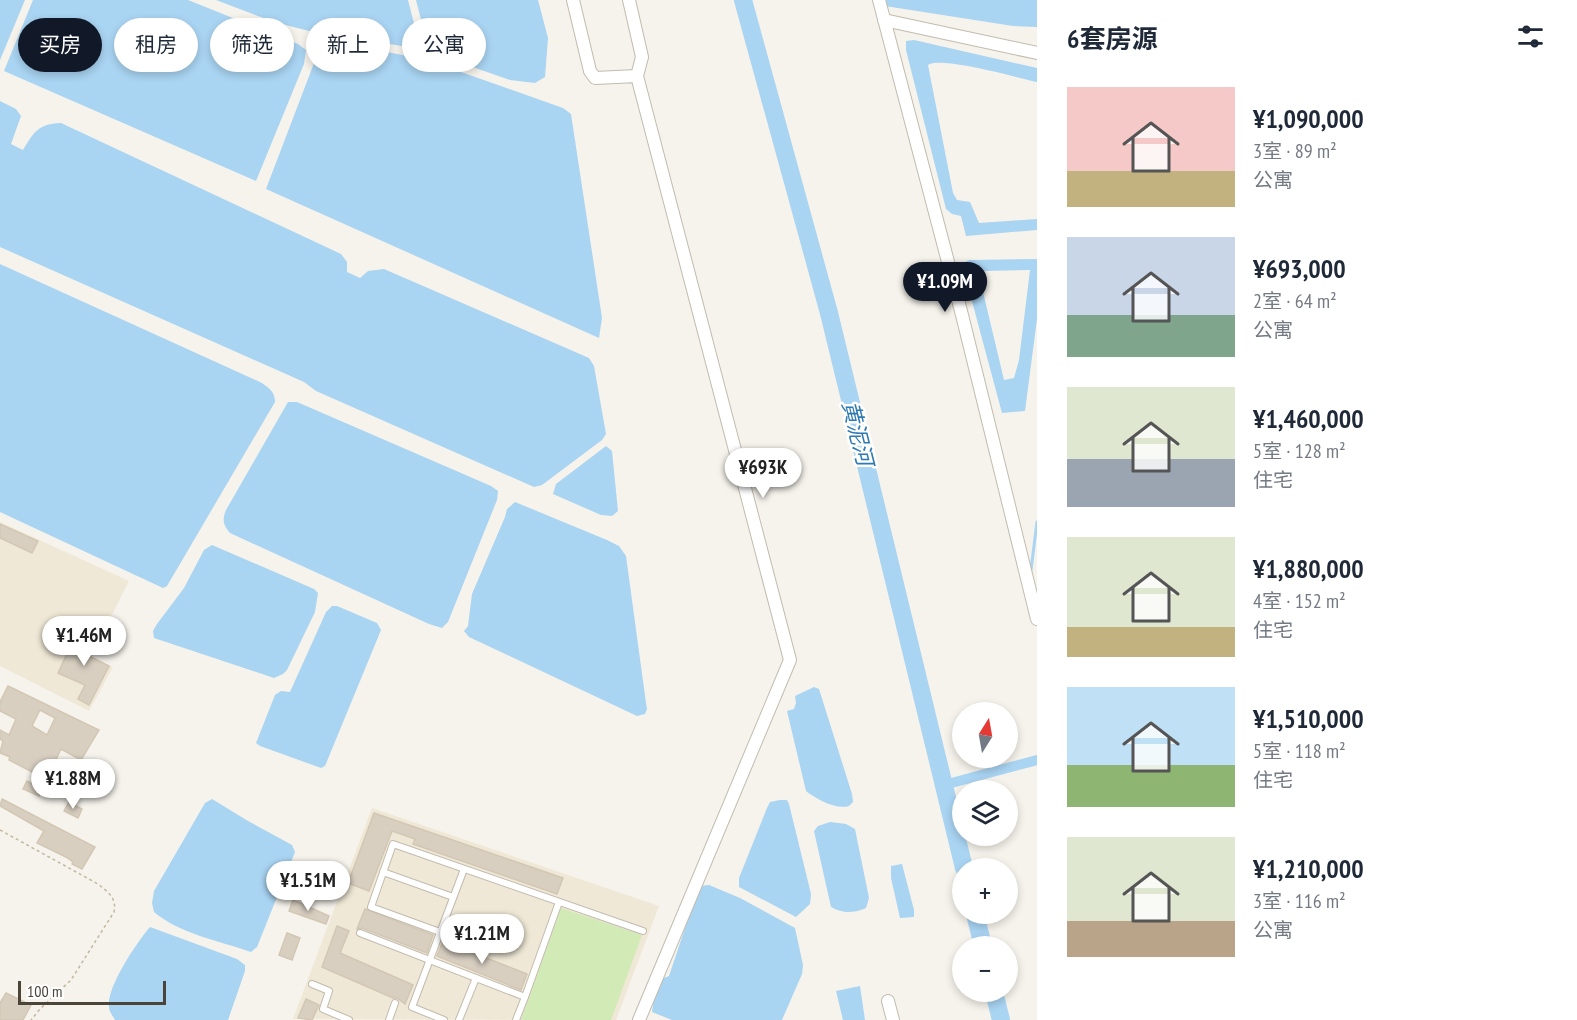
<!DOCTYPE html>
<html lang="zh">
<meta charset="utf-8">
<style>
:root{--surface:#fff;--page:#f6f6f7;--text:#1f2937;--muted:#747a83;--accent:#111827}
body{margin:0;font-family:"PT Sans Narrow","Noto Sans SC",sans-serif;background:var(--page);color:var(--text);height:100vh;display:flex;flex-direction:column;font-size:22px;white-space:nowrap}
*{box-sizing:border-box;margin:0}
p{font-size:20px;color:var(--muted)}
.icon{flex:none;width:33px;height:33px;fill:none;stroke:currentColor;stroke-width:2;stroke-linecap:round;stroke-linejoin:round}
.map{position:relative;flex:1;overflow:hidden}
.panel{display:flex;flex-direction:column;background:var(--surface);width:540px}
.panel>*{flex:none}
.hud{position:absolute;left:18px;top:18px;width:570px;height:54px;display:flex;gap:12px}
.needle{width:39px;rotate:11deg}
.fabs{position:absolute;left:952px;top:702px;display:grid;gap:12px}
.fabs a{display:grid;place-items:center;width:66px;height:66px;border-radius:50%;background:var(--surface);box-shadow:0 3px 9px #0003;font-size:30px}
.scale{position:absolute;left:18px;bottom:15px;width:148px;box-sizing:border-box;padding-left:6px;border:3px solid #4b4439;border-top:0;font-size:16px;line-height:21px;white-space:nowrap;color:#4b4439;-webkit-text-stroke:4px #fff;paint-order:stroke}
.price{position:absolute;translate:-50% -51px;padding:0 14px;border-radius:21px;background:#fff;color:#222;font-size:20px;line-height:39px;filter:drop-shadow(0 2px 3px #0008)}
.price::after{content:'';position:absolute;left:50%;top:36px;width:18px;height:14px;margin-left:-9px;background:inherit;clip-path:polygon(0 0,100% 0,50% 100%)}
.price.current{background:var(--accent);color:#fff}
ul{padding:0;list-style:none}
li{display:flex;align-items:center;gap:18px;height:150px;padding:0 30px}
li span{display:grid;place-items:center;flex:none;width:168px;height:120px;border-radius:0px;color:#555}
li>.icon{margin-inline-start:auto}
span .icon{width:72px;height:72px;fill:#fffc;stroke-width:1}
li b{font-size:26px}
h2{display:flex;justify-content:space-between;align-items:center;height:72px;padding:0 30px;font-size:26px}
.tag{padding:0 21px;border-radius:27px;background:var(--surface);box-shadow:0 3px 9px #0003;font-size:21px;line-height:54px}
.tag.current{background:var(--accent);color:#fff}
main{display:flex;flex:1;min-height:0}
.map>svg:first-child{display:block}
.education{fill:#efe8d6}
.green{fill:#d2eab5}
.water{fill:#a9d4f2;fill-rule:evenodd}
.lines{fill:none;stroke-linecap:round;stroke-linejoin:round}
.stream{stroke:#a9d4f2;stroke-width:3}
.canal{stroke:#a9d4f2;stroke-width:10}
.river{stroke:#a9d4f2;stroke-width:18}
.building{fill:#d8cfc1;stroke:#d3c7b4;stroke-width:1.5;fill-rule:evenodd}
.lane-casing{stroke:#c2bbae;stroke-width:8}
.street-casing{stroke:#c2bbae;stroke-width:14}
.path{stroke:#c4b79f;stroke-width:1.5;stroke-dasharray:3 3;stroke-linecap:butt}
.lane{stroke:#fff;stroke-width:6}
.street{stroke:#fff;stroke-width:12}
.labels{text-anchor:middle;stroke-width:5;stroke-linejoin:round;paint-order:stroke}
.water-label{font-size:22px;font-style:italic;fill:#2e7ab2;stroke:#fff}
</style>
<main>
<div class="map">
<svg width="1037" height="1020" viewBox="0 0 1037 1020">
<rect width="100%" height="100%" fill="#f6f3ec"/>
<g class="education">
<polygon points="0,522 129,581 91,656 113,667 89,711 0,666"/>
<polygon points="372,808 659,906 616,1020 293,1019"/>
</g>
<polygon class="green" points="561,908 642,935 611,1020 521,1020"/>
<g class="water">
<polygon points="0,0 25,0 0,60"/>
<polygon points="33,0 188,0 298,44 306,50 304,64 256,181 4,71"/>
<polygon points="216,0 408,0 419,43 414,48 309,31 274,22"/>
<polygon points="416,0 538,0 548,38 545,77 535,83 510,80 438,55 427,43"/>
<polygon points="883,0 1037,0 1037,27 1013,26 885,6"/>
<path d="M 914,40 L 1037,68 L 1037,82 C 1018,78 941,56 928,65 L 953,193 L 957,200 L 970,202 L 979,223 L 1037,219 L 1037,230 L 966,236 L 961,216 L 952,214 L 946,209 L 906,50 L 906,41 Z"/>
<polygon points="333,42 424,59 563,108 571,114 602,318 599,338 266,189 319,50 325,43"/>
<path d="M 0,101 L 16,109 L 21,116 L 11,144 L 23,150 C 34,132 38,124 61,123 L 341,254 L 347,262 L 347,272 L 360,278 L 368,271 L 384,269 L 589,358 L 594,366 L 606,434 L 602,440 L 542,485 L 534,487 L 316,391 L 304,382 L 0,247 Z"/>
<path d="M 1037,259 L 1037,319 L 1025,411 L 1002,413 L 962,264 L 969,260 ZM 1030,270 L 1019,360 L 1014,378 L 1004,380 L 979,275 L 982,271 Z"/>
<path d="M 0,264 L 262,383 C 270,389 275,392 275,402 L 167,586 L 163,588 L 0,512 Z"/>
<path d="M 288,402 L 297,402 L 491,486 L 498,491 L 497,500 L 448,622 L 442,628 L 429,624 L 230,533 C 223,525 222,520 226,510 Z"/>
<polygon points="606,446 612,451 618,511 612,516 601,515 553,494 556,484"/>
<polygon points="515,502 607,540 619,546 626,556 646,703 647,709 645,714 637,716 469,637 464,631 468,626 472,594 505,517 507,509"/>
<polygon points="212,545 314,589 318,593 315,612 287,670 283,674 274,678 154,638 153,631 157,624 184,588 204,550"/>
<polygon points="332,606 337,606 377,623 381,630 325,766 321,768 260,746 256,743 275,695 281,691 290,692 326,612"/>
<path d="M 814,687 L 819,689 L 852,794 L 853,802 L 849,806 C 836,810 816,799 806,791 L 787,711 L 794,709 L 796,703 L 795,696 Z"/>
<path d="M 212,799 L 248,821 L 292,845 L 295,852 L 257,947 L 251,952 C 220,941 180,934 154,912 L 152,903 L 154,891 L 205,803 Z"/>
<polygon points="780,800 787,800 789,804 811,894 810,904 796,917 739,887 739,878 767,808 770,802"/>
<path d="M 830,822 L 846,824 L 855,829 L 869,898 L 866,908 C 854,913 843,914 831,907 L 814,831 L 818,826 Z"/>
<polygon points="902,864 914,910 914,917 900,918 891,878 891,866"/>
<polygon points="709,885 740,898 795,928 803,965 802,974 782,1020 672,1020 652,1012 655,991 661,979 669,976 699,886"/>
<path d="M 150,927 L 237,959 L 245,965 L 245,971 L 228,1020 L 115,1020 C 113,1016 109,1012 109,1007 C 106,988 137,942 150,927 Z"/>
<polygon points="860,986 865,1020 843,1020 836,991"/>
</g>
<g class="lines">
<polyline class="stream" points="1031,570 1037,522"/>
<polyline class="canal" points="944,785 1037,760"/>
<g class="river">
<polyline points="743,0 829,313 964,868"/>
<polyline points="975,914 983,946"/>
<polyline points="994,992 1001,1020"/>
</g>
</g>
<g class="building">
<polygon points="0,524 38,541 32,553 0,538"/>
<polygon points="77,632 94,640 87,655 109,666 89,705 78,699 85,685 58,673"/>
<path d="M 8,686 L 99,730 L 81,760 L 61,749 L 50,772 L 39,767 L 36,774 L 9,760 L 10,757 L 0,753 L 3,741 L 0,739 L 0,730 L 9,735 L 16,719 L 0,711 L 0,702 ZM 40,710 L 55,718 L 47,735 L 32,726 Z"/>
<polygon points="27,781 43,789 39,796 23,789"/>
<polygon points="2,799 95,847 82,869 72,864 73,862 66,857 37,843 44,831 0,806"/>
<polygon points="69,802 82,809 78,818 64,811"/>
<polygon points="374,813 563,878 557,894 413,844 415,839 392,831 369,891 348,883"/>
<polygon points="293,900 329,916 326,924 289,911"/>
<polygon points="365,909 433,935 427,953 362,928 357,929"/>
<polygon points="337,926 349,931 340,953 413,985 405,1004 397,998 393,998 322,967"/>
<polygon points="287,933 300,938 292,960 279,955"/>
<polygon points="443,941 527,974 521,990 437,956"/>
<polygon points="6,993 31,1005 23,1020 0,1020 0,1003"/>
<polygon points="306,999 319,1005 312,1020 298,1018"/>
</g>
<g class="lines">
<defs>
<g id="lane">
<polyline points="383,872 453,897"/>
<polyline points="440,932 371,907 393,844 643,931"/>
<polyline points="360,933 525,997 559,902"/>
<polyline points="312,984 329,991 323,1009 349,1020"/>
<polyline points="389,1020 395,1003"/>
<polyline points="444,1020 412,1007 464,869"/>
<polyline points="459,1020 476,978"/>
<polyline points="516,1020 525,997"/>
</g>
<g id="street">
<polyline points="573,0 590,71 595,78 637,76 790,660 639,1020"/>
<polyline points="629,0 642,57 637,76"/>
<polyline points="879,0 962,315 1037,619"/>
<polyline points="884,20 1037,53"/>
<polyline points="888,1001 893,1020"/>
</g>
</defs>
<use href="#lane" class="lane-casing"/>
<use href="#street" class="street-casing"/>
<path class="path" d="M 0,830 L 98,884 C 108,892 117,898 114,912 L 71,980 L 40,1009 L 31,1020"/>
<use href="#lane" class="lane"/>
<use href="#street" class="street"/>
</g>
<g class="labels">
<g class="water-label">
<text transform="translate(858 433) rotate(76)" y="8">黄泥河</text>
</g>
</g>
</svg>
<div class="fabs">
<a><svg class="needle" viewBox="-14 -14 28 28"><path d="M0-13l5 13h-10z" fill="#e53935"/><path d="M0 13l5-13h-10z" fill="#747a83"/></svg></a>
<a><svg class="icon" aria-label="layers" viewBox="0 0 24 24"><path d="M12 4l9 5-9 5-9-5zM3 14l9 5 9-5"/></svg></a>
<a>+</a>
<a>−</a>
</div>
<div class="scale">100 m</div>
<b class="price current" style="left:945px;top:313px">¥1.09M</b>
<b class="price" style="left:763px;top:499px">¥693K</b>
<b class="price" style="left:84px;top:667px">¥1.46M</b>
<b class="price" style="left:73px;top:810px">¥1.88M</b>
<b class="price" style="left:308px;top:912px">¥1.51M</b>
<b class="price" style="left:482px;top:965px">¥1.21M</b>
<div class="hud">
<a class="tag current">买房</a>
<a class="tag">租房</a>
<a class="tag">筛选</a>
<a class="tag">新上</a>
<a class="tag">公寓</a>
</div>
</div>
<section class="panel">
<h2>6套房源<svg class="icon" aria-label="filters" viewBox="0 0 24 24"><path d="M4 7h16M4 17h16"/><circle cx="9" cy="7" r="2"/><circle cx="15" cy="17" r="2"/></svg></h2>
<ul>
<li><span style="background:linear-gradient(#f6c9c9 70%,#c2b280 0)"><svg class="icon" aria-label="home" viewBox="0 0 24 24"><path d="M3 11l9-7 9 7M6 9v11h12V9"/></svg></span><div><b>¥1,090,000</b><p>3室 · 89 m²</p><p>公寓</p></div></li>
<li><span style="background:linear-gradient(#c9d6e8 65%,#7fa58c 0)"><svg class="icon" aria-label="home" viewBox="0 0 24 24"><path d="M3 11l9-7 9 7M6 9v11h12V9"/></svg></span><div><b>¥693,000</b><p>2室 · 64 m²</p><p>公寓</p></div></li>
<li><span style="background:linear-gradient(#dfe7d0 60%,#9aa5b1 0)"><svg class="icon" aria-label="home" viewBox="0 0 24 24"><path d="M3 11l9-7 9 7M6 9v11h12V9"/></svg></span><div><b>¥1,460,000</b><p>5室 · 128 m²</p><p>住宅</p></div></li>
<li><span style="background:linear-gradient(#dfe7d0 75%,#c2b280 0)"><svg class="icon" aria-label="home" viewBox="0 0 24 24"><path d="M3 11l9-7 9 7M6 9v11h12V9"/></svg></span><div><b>¥1,880,000</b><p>4室 · 152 m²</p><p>住宅</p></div></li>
<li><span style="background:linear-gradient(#bfe0f5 65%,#8fb573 0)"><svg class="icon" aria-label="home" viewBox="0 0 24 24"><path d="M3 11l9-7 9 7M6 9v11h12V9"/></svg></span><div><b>¥1,510,000</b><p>5室 · 118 m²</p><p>住宅</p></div></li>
<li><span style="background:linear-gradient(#dfe7d0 70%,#b9a48a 0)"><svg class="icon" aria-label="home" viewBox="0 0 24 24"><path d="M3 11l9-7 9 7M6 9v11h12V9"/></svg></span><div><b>¥1,210,000</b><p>3室 · 116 m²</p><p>公寓</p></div></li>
</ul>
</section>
</main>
